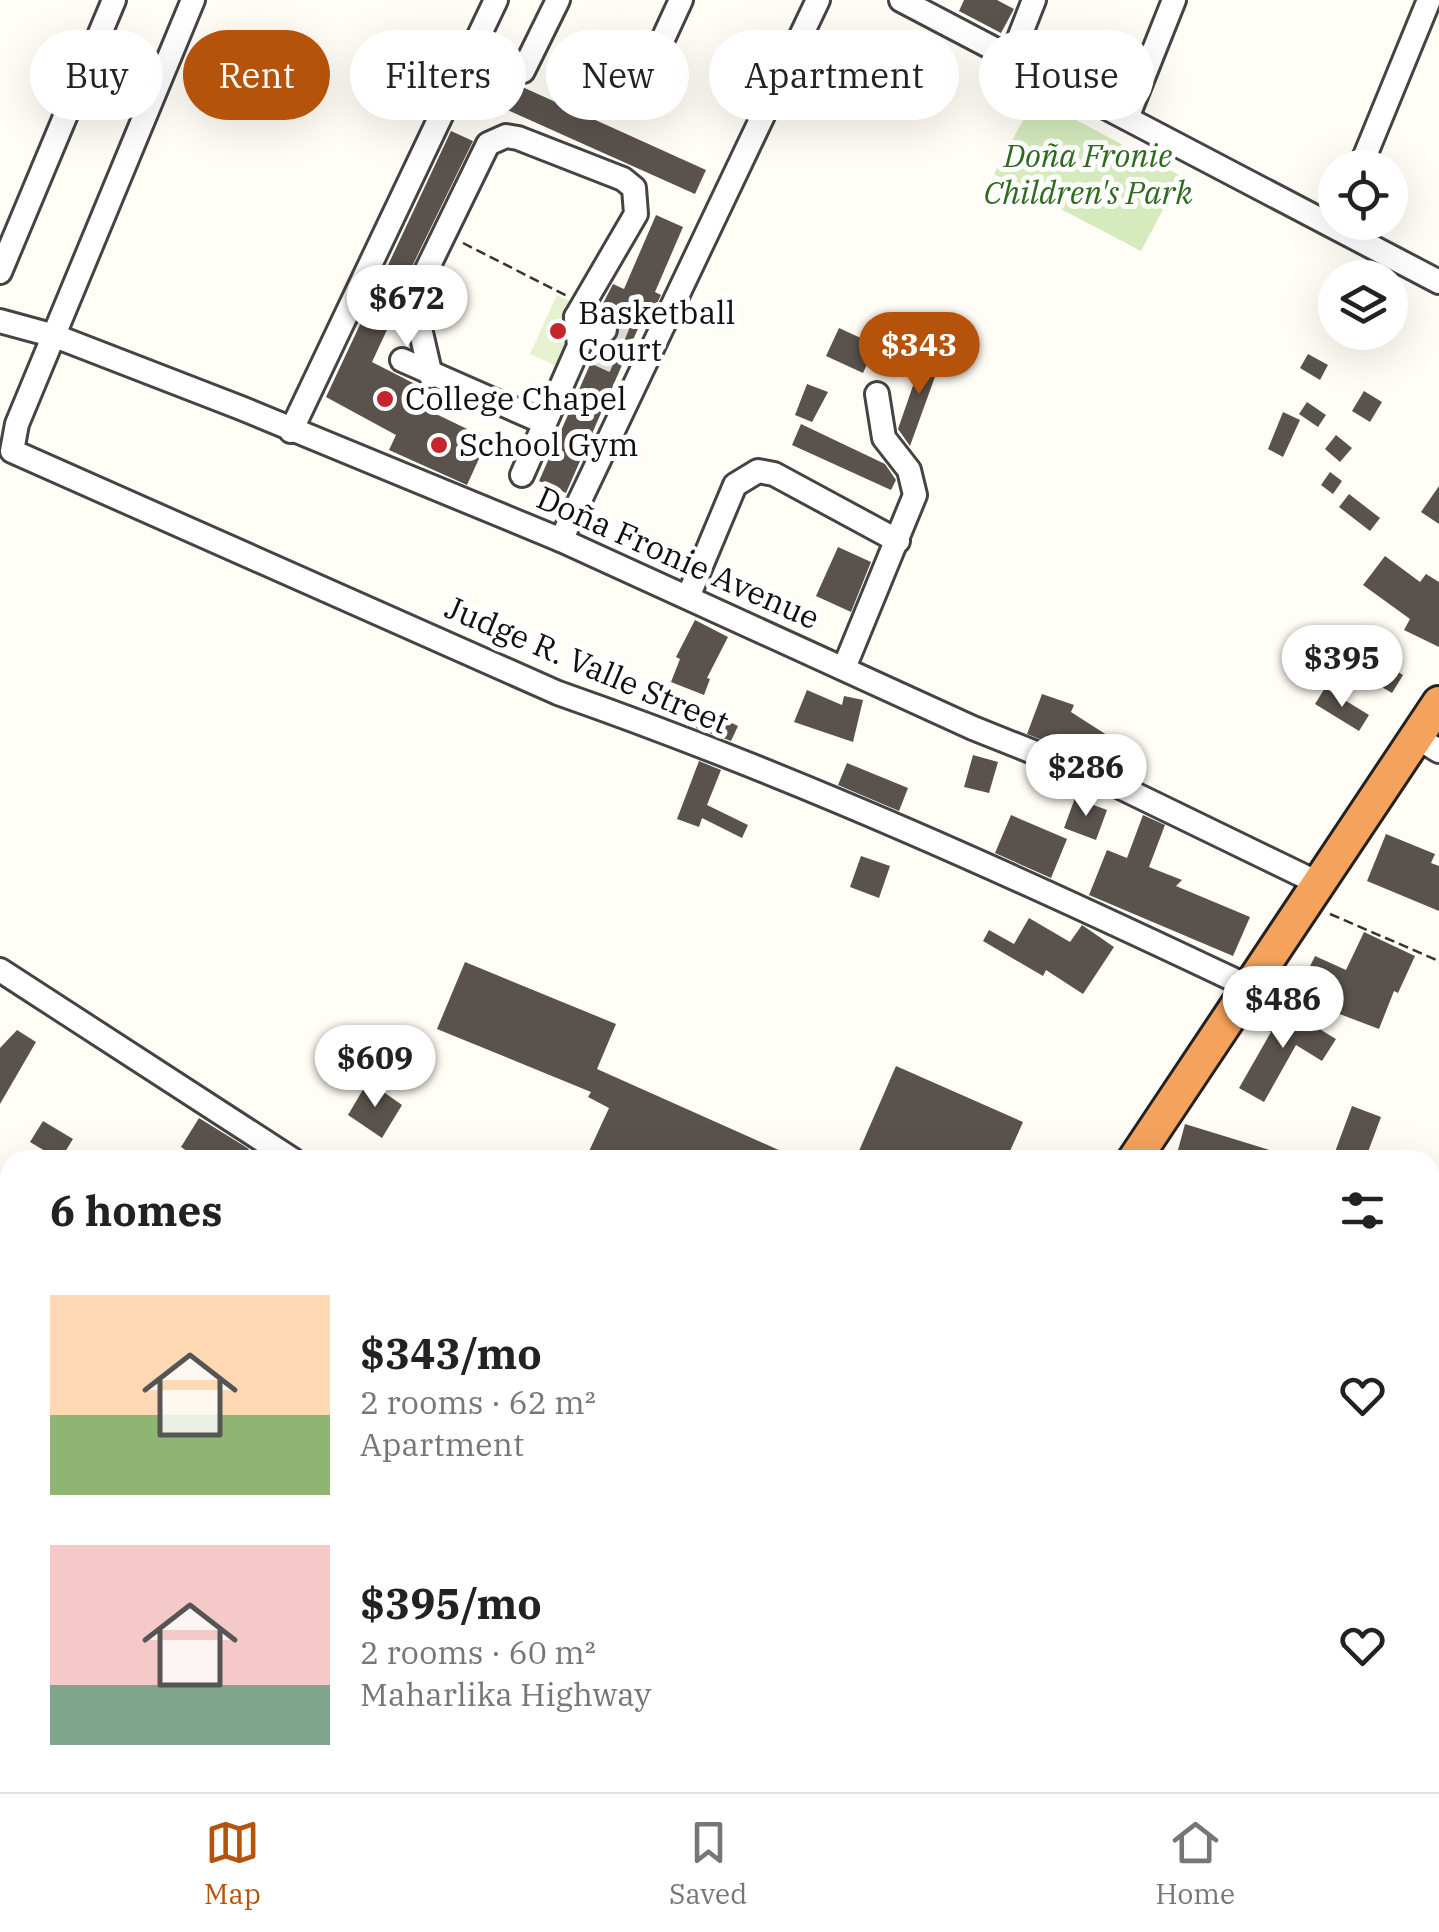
<!DOCTYPE html>
<meta charset="utf-8">
<style>
:root{--surface:#fff;--page:#f6f6f6;--text:#222;--muted:#767676;--line:#e0e0e0;--accent:#b45309}
body{margin:0;font-family:"IBM Plex Serif",serif;background:var(--page);color:var(--text);height:100vh;display:flex;flex-direction:column;font-size:38px;white-space:nowrap}
*{box-sizing:border-box;margin:0}
p{font-size:32px;color:var(--muted)}
.icon{flex:none;width:55px;height:55px;fill:none;stroke:currentColor;stroke-width:2;stroke-linecap:round;stroke-linejoin:round}
.map{position:relative;flex:1;overflow:hidden}
.details{position:absolute;left:0px;top:1150px;width:1440px;height:642px;display:flex;flex-direction:column;background:var(--surface);border-radius:30px 30px 0 0;box-shadow:0 10px 40px #0002}
.details>*{flex:none}
.top-card{position:absolute;left:30px;top:30px;width:1380px;height:90px;display:flex;gap:20px}
.fabs{position:absolute;left:1318px;top:150px;display:grid;gap:20px}
.fabs a{display:grid;place-items:center;width:90px;height:90px;border-radius:50%;background:var(--surface);box-shadow:0 10px 40px #0002;font-size:50px}
.price{position:absolute;translate:-50% -85px;padding:0 22px;border-radius:35px;background:#fff;color:#222;font-size:32px;line-height:65px;filter:drop-shadow(0 2px 5px #0008)}
.price::after{content:'';position:absolute;left:50%;top:60px;width:30px;height:22px;margin-left:-15px;background:inherit;clip-path:polygon(0 0,100% 0,50% 100%)}
.price.current{background:var(--accent);color:#fff}
ul{padding:0;list-style:none}
li{display:flex;align-items:center;gap:30px;height:250px;padding:0 50px}
li span{display:grid;place-items:center;flex:none;width:280px;height:200px;border-radius:0px;color:#555}
li>.icon{margin-inline-start:auto}
span .icon{width:120px;height:120px;fill:#fffc;stroke-width:1}
li b{font-size:42px}
h2{display:flex;justify-content:space-between;align-items:center;height:120px;padding:0 50px;font-size:42px}
.chip{padding:0 35px;border-radius:45px;background:var(--surface);box-shadow:0 10px 40px #0002;font-size:35px;line-height:90px}
.chip.current{background:var(--accent);color:#fff}
.dock{display:flex;justify-content:space-around;align-items:center;height:140px;border-top:2px solid var(--line);background:var(--surface);font-size:28px;color:var(--muted)}
.dock a{display:grid;justify-items:center;gap:5px}
.dock .current{color:var(--accent)}
.map>svg:first-child{display:block}
.industrial{fill:#eee6ef}
.green{fill:#d5ebbd}
.pitch{fill:#e6f2cf}
.lines{fill:none;stroke-linecap:round;stroke-linejoin:round}
.runway{stroke:#e29292;stroke-width:105}
.building{fill:#5a524d}
.minor-tunnel{stroke:#dbdad3;stroke-width:22;stroke-dasharray:22 11;stroke-linecap:butt}
.minor-casing{stroke:#444;stroke-width:28}
.highway-casing{stroke:#222;stroke-width:38}
.path{stroke:#333;stroke-width:2.5;stroke-dasharray:10 5;stroke-linecap:butt}
.minor{stroke:#fff;stroke-width:22}
.highway{stroke:#f5a25d;stroke-width:32}
.poi-dot{fill:#c4262e;stroke:#fff;stroke-width:4}
.labels{text-anchor:middle;stroke-width:10;stroke-linejoin:round;paint-order:stroke}
.park-label{font-size:32px;font-style:italic;fill:#2f6b1f;stroke:#fff}
.poi-label{font-size:32px;fill:#111;stroke:#fff;text-anchor:start}
.street-label{font-size:32px;fill:#111;stroke:#fff}
</style>
<div class="map">
<svg width="1439" height="1792" viewBox="0 0 1439 1792">
<rect width="100%" height="100%" fill="#fffdf5"/>
<polygon class="industrial" points="1112,1782 1198,1783 1216,1792 1107,1792"/>
<polygon class="green" points="1035,98 1181,176 1141,251 994,174"/>
<polygon class="pitch" points="557,295 586,309 559,367 530,354"/>
<g class="lines">
<g class="runway">
<polyline points="0,1529 10,1541"/>
<polyline points="219,1782 227,1792"/>
</g>
</g>
<g class="building">
<polygon points="964,0 997,0 1014,9 1001,33 959,11"/>
<polygon points="507,80 706,170 695,194 496,105"/>
<polygon points="451,131 473,141 400,291 399,304 372,362 417,385 409,401 488,439 467,485 389,450 396,435 326,397"/>
<polygon points="656,215 683,227 655,292 661,295 650,318 644,315 566,493 539,481 599,344 613,343 619,335 616,320 599,311 613,284 624,289"/>
<polygon points="839,328 876,345 863,373 826,356"/>
<polygon points="924,354 941,360 910,446 898,429"/>
<polygon points="1308,354 1328,365 1320,380 1300,368"/>
<polygon points="807,384 828,392 812,422 795,415"/>
<polygon points="1364,391 1382,402 1370,422 1352,411"/>
<polygon points="1307,402 1326,415 1318,427 1299,414"/>
<polygon points="1283,412 1300,420 1283,457 1268,449"/>
<polygon points="801,424 885,464 896,480 891,490 792,445"/>
<polygon points="1336,435 1352,448 1340,462 1325,449"/>
<polygon points="1330,472 1342,481 1333,494 1321,485"/>
<polygon points="1439,486 1439,524 1421,512"/>
<polygon points="1349,494 1380,518 1370,531 1339,507"/>
<polygon points="838,547 871,562 851,612 816,596"/>
<polygon points="1385,556 1420,582 1426,574 1439,582 1439,647 1404,630 1410,619 1363,585"/>
<polygon points="695,620 728,637 707,678 710,679 704,695 671,682 680,659 676,657"/>
<polygon points="1364,652 1403,675 1392,693 1353,670"/>
<polygon points="1325,688 1369,715 1359,731 1315,704"/>
<polygon points="807,690 842,705 844,696 863,700 853,742 794,722"/>
<polygon points="1042,694 1074,705 1071,712 1110,737 1095,761 1027,734"/>
<polygon points="705,710 738,726 731,741 696,728"/>
<polygon points="973,755 998,762 989,793 964,787"/>
<polygon points="699,761 721,770 707,805 748,825 742,838 702,818 699,827 677,819"/>
<polygon points="847,763 908,788 899,811 838,785"/>
<polygon points="1075,798 1107,810 1096,840 1064,828"/>
<polygon points="1011,815 1067,839 1051,878 995,853"/>
<polygon points="1143,815 1165,825 1149,867 1182,880 1176,886 1250,917 1233,956 1089,895 1107,850 1127,858"/>
<polygon points="1386,834 1435,854 1431,863 1439,866 1439,911 1367,881"/>
<polygon points="861,856 890,866 879,898 850,887"/>
<polygon points="1029,918 1070,942 1082,925 1114,947 1083,994 1046,970 1043,976 983,941 989,930 1014,944"/>
<polygon points="1364,932 1415,956 1398,993 1394,991 1379,1029 1295,997 1315,956 1346,970"/>
<polygon points="465,962 616,1024 597,1069 801,1160 585,1160 609,1108 588,1097 591,1092 437,1029"/>
<polygon points="1275,1008 1288,1015 1290,1011 1336,1039 1322,1061 1296,1045 1264,1102 1239,1088 1271,1032 1263,1028"/>
<polygon points="17,1030 36,1042 0,1104 0,1048"/>
<polygon points="896,1066 1023,1122 1006,1160 855,1160"/>
<polygon points="368,1081 402,1105 382,1138 348,1115"/>
<polygon points="1352,1106 1381,1117 1365,1160 1332,1160"/>
<polygon points="199,1118 249,1149 241,1160 201,1160 181,1147"/>
<polygon points="43,1121 73,1139 60,1160 30,1142"/>
<polygon points="1185,1124 1292,1157 1291,1160 1210,1160 1178,1150"/>
</g>
<g class="lines">
<g class="minor-tunnel">
<polyline points="605,330 632,341"/>
<polyline points="594,353 621,365"/>
</g>
<defs>
<g id="minor">
<path d="M 193,0 L 17,424 L 12,451 L 558,693 C 793,775 1024,880 1249,987"/>
<polyline points="901,0 1439,282"/>
<polyline points="663,39 681,0"/>
<polyline points="1012,56 1034,0"/>
<polyline points="523,71 558,0"/>
<polyline points="1127,118 1174,0"/>
<polyline points="1360,168 1429,0"/>
<polyline points="0,272 114,0"/>
<polyline points="576,317 605,330"/>
<polyline points="0,321 55,336 241,408 561,540 973,728 1118,786 1318,883"/>
<polyline points="402,360 543,422"/>
<polyline points="431,376 413,298 488,144 506,136 518,138 623,179 634,188 636,214 576,317 579,346 522,475"/>
<polyline points="291,431 496,0"/>
<polyline points="561,540 818,0"/>
<polyline points="688,597 735,485 758,471 774,474 898,541"/>
<polyline points="844,668 915,495 909,470 884,438 877,394"/>
<polyline points="1416,737 1439,751"/>
<polyline points="0,970 293,1160"/>
<polyline points="514,1782 523,1792"/>
<polyline points="1354,1782 1372,1792"/>
</g>
<g id="highway">
<polyline points="1134,1160 1439,703"/>
<polyline points="798,1792 803,1782"/>
</g>
</defs>
<use href="#minor" class="minor-casing"/>
<use href="#highway" class="highway-casing"/>
<g class="path">
<polyline points="463,243 567,296"/>
<polyline points="1330,914 1439,961"/>
</g>
<use href="#minor" class="minor"/>
<use href="#highway" class="highway"/>
</g>
<g class="poi-dot">
<circle cx="558" cy="331" r="10"/>
<circle cx="385" cy="399" r="10"/>
<circle cx="439" cy="445" r="10"/>
</g>
<g class="labels">
<g class="park-label">
<text x="1088" y="167">Doña Fronie<tspan x="1088" dy="37">Children's Park</tspan></text>
</g>
<g class="poi-label">
<text x="578" y="324">Basketball<tspan x="578" dy="37">Court</tspan></text>
<text x="405" y="410">College Chapel</text>
<text x="459" y="456">School Gym</text>
</g>
<g class="street-label">
<text transform="translate(678 558) rotate(24)" y="11">Doña Fronie Avenue</text>
<text transform="translate(587 665) rotate(23)" y="11">Judge R. Valle Street</text>
</g>
</g>
</svg>
<div class="fabs">
<a><svg class="icon" aria-label="locate" viewBox="0 0 24 24"><circle cx="12" cy="12" r="6"/><path d="M12 2v4M12 18v4M2 12h4M18 12h4"/></svg></a>
<a><svg class="icon" aria-label="layers" viewBox="0 0 24 24"><path d="M12 4l9 5-9 5-9-5zM3 14l9 5 9-5"/></svg></a>
</div>
<b class="price" style="left:407px;top:350px">$672</b>
<b class="price current" style="left:919px;top:397px">$343</b>
<b class="price" style="left:1342px;top:710px">$395</b>
<b class="price" style="left:1086px;top:819px">$286</b>
<b class="price" style="left:1283px;top:1051px">$486</b>
<b class="price" style="left:375px;top:1110px">$609</b>
<div class="top-card">
<a class="chip">Buy</a>
<a class="chip current">Rent</a>
<a class="chip">Filters</a>
<a class="chip">New</a>
<a class="chip">Apartment</a>
<a class="chip">House</a>
</div>
<section class="details">
<h2>6 homes<svg class="icon" aria-label="filters" viewBox="0 0 24 24"><path d="M4 7h16M4 17h16"/><circle cx="9" cy="7" r="2"/><circle cx="15" cy="17" r="2"/></svg></h2>
<ul>
<li><span style="background:linear-gradient(#ffd9b3 60%,#8fb573 0)"><svg class="icon" aria-label="home" viewBox="0 0 24 24"><path d="M3 11l9-7 9 7M6 9v11h12V9"/></svg></span><div><b>$343/mo</b><p>2 rooms · 62 m²</p><p>Apartment</p></div><svg class="icon" aria-label="heart" viewBox="0 0 24 24"><path d="M12 20l-8-8c-3-5 5-10 8-4 3-6 11-1 8 4z"/></svg></li>
<li><span style="background:linear-gradient(#f6c9c9 70%,#7fa58c 0)"><svg class="icon" aria-label="home" viewBox="0 0 24 24"><path d="M3 11l9-7 9 7M6 9v11h12V9"/></svg></span><div><b>$395/mo</b><p>2 rooms · 60 m²</p><p>Maharlika Highway</p></div><svg class="icon" aria-label="heart" viewBox="0 0 24 24"><path d="M12 20l-8-8c-3-5 5-10 8-4 3-6 11-1 8 4z"/></svg></li>
</ul>
</section>
</div>
<nav class="dock">
<a class="current"><svg class="icon" aria-label="map" viewBox="0 0 24 24"><path d="M3 6l6-2 6 2 6-2v14l-6 2-6-2-6 2zM9 4v14M15 6v14"/></svg>Map</a>
<a><svg class="icon" aria-label="saved" viewBox="0 0 24 24"><path d="M7 4h10v16l-5-4-5 4z"/></svg>Saved</a>
<a><svg class="icon" aria-label="home" viewBox="0 0 24 24"><path d="M3 11l9-7 9 7M6 9v11h12V9"/></svg>Home</a>
</nav>
